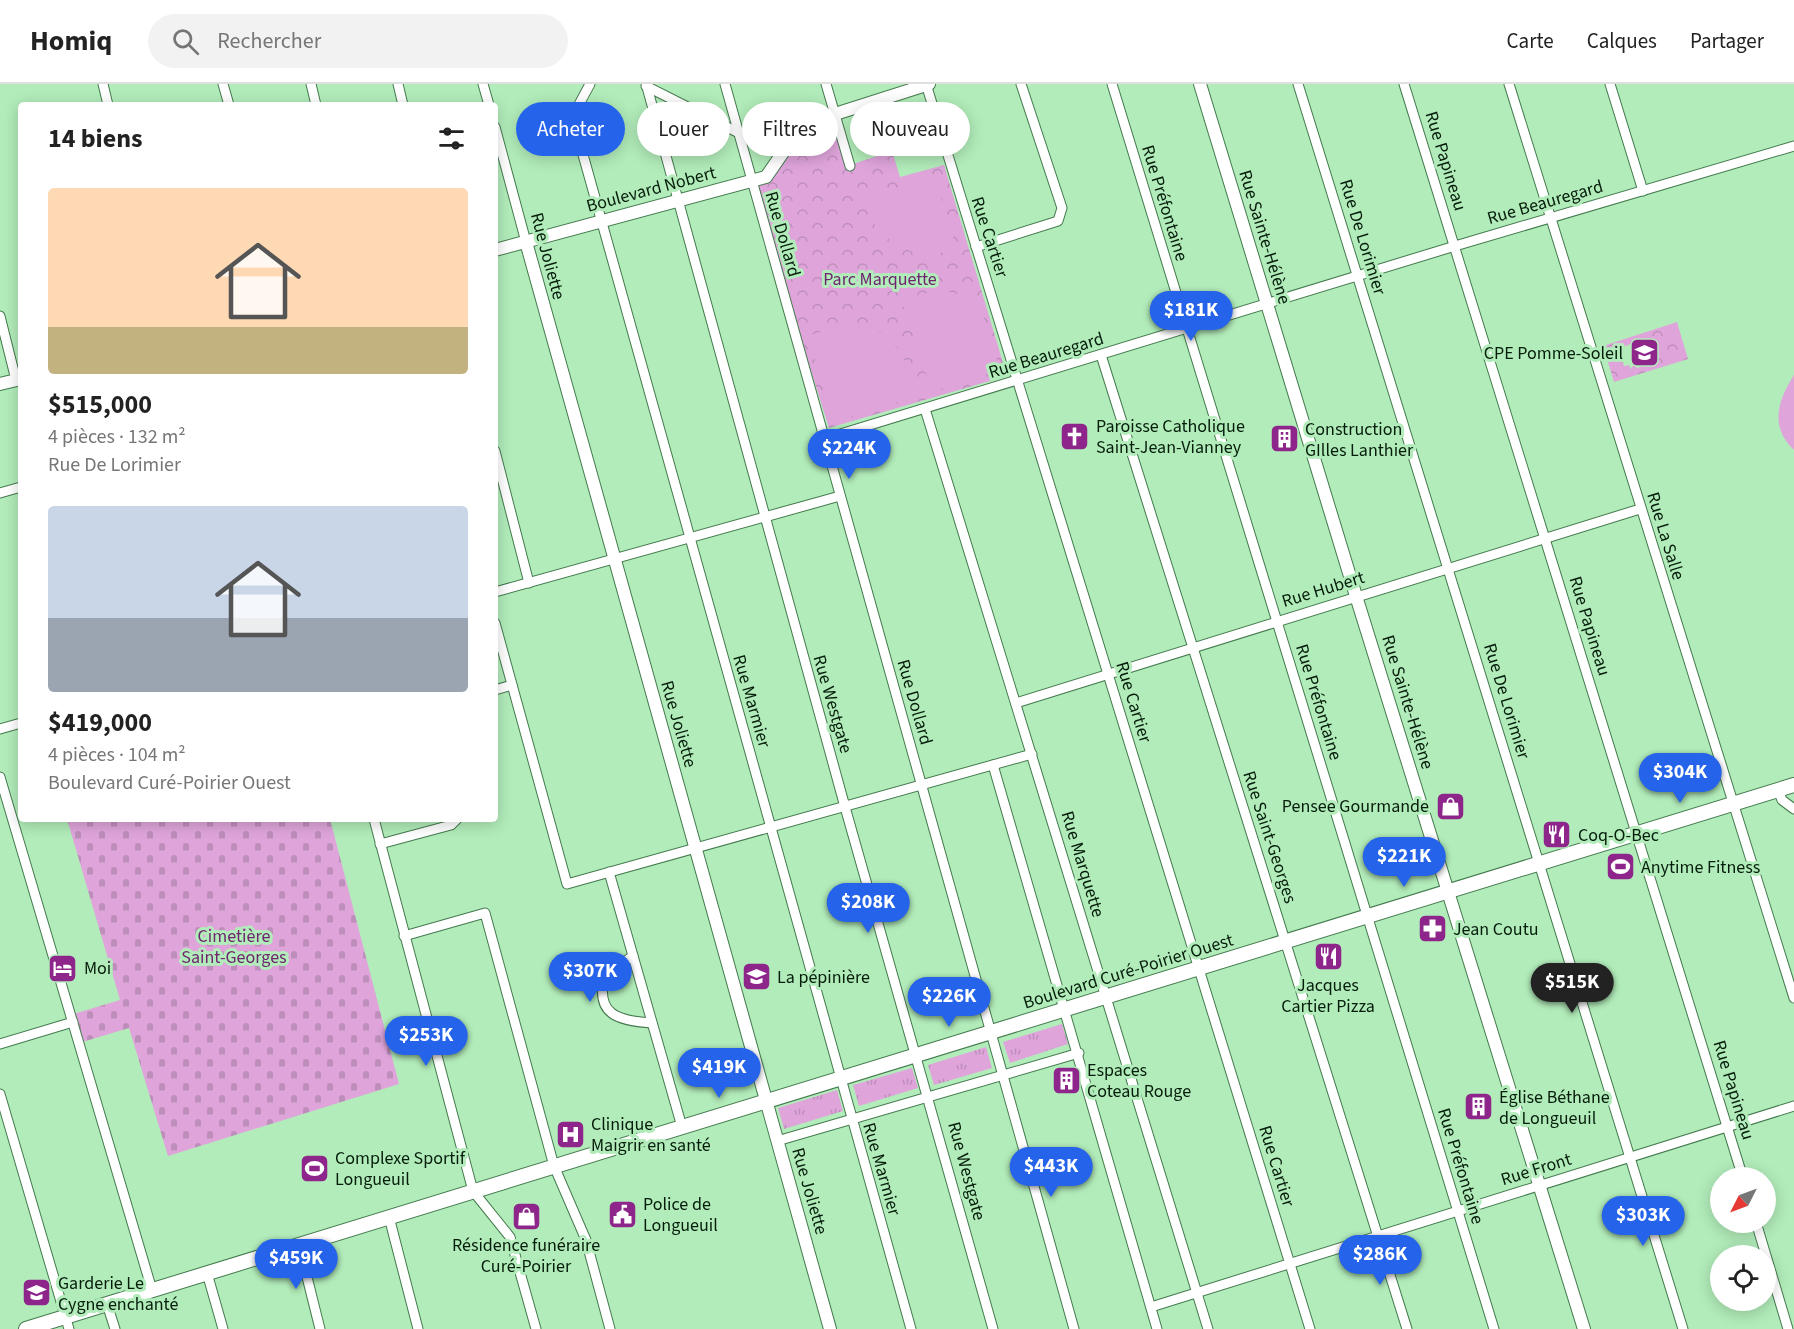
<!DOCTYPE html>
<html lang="fr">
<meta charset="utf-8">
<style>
:root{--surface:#fff;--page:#f2f2f2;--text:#222;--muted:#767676;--line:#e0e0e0;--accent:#2563eb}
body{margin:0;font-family:"Source Sans 3",sans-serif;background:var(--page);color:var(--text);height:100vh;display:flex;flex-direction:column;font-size:22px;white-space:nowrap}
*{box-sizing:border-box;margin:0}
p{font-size:20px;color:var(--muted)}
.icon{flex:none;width:33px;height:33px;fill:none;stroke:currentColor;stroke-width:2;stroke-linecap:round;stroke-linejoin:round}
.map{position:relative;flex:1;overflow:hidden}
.details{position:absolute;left:18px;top:18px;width:480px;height:720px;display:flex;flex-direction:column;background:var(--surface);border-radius:6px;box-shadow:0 3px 15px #0003}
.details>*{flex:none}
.guide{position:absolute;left:516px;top:18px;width:570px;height:54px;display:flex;gap:12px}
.needle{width:39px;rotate:228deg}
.tools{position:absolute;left:1710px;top:1083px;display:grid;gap:12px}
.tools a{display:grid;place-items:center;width:66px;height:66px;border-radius:50%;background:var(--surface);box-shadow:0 3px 15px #0003;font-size:30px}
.price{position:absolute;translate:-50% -51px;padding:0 14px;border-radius:21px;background:var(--accent);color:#fff;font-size:20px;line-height:39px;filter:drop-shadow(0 2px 3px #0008)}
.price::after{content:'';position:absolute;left:50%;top:36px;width:18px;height:14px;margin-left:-9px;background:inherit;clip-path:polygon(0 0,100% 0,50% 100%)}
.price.current{background:#222;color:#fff}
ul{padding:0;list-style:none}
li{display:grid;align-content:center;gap:12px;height:318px;padding:0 30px}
li span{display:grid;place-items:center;height:186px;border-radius:6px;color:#555}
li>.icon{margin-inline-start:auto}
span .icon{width:108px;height:108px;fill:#fffc;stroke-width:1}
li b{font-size:26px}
h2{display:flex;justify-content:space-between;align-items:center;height:72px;padding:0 30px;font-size:26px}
.pill{padding:0 21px;border-radius:27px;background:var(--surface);box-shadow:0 3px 15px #0003;font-size:21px;line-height:54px}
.pill.current{background:var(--accent);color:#fff}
header{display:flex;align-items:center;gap:36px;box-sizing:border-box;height:84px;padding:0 30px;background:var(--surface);border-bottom:2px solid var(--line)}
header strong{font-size:28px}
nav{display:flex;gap:33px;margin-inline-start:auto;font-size:21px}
.search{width:420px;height:54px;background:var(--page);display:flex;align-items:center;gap:15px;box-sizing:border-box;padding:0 21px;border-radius:33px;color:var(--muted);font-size:22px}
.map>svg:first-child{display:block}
.grass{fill:url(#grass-tufts)}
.cemetery{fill:url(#cemetery-stones)}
.park{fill:url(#park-crowns);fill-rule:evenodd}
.pitch{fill:#dfa5db}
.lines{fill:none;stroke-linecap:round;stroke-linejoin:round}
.minor-casing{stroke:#447a4e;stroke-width:11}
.tertiary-casing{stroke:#447a4e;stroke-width:14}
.secondary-casing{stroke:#447a4e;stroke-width:16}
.minor{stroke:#fff;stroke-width:9}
.tertiary{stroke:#fff;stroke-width:12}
.secondary{stroke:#fff;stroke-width:14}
.labels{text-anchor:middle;stroke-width:6;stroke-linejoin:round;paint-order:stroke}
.street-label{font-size:18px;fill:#061d0b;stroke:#b2ecba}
.park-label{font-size:18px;fill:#6e256d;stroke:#b2ecba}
.poi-label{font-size:18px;fill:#061d0b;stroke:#b2ecba;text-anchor:start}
</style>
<header>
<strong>Homiq</strong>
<div class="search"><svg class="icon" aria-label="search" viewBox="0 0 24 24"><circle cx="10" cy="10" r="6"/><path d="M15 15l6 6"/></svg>Rechercher</div>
<nav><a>Carte</a><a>Calques</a><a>Partager</a></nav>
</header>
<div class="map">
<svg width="1794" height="1245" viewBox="0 0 1794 1245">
<defs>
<pattern id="grass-tufts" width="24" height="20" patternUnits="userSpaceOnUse" patternTransform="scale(1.5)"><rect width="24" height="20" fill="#dfa5db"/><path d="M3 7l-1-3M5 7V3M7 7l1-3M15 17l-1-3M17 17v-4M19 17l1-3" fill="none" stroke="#be8ebb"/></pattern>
<pattern id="cemetery-stones" width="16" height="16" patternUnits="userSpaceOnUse" patternTransform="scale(1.5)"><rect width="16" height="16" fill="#dfa5db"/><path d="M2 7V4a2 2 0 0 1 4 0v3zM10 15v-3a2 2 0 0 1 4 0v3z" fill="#be8ebb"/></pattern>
<pattern id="park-crowns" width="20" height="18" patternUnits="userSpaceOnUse" patternTransform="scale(1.5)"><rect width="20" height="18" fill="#dfa5db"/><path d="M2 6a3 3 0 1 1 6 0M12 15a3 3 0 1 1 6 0" fill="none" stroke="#be8ebb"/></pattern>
</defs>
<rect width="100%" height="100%" fill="#b2ecba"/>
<g class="grass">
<polygon points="1062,940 1068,960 1010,979 1003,958"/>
<polygon points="986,963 992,984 934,1001 928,981"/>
<polygon points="912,984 918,1004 859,1022 853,1001"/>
<polygon points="837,1006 843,1027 784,1045 778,1024"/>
</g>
<polygon class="cemetery" points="67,735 330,735 399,1000 168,1072 129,944 79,959 70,931 120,916"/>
<g class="park">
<path d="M 835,29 L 850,81 L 892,67 L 900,93 L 944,81 L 1007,292 L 829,344 L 751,97 L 770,92 C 788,65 803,39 835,29 Z"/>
<path d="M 1677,238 L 1688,275 L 1614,298 L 1603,262 ZM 1631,260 L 1633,266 L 1644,263 L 1649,280 L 1637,284 L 1634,280 L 1631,285 L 1629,281 L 1624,282 L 1619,264 Z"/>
</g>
<g class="pitch">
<polygon points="935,93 956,163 924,175 877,148 866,113"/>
<polygon points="950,208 978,216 1000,286 932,308 901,215 927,209"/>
<path d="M 852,238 C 898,247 904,272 918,312 L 833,338 L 808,252 Z"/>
<path d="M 1794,291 L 1794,366 C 1769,342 1778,316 1794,291 Z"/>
</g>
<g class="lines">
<defs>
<g id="minor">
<polyline points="103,0 108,21"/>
<polyline points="223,0 229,21"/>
<polyline points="311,0 316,21"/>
<polyline points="398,0 403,21"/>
<polyline points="483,0 489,21"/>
<polyline points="590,0 576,26 575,42 911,1245"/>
<polyline points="725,0 1074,1245"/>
<polyline points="826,0 850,82"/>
<polyline points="926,0 1310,1245"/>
<polyline points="1112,0 1494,1245"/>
<polyline points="1298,0 1683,1245"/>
<polyline points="1404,0 1743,1094"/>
<polyline points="1509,0 1794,914"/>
<polyline points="1610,0 1643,107"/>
<polyline points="646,2 737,48"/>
<polyline points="647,3 845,723 993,1245"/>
<polyline points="495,43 526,158"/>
<polyline points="976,163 1058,137 1062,124 1021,0"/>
<polyline points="0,232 16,296"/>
<polyline points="1101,271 1407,1245"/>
<polyline points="925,325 1208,1245"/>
<polyline points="824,355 1455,162 1794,62"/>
<polyline points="495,367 529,499"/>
<polyline points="0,409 21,403"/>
<polyline points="495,508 840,412"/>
<polyline points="495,539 567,800 1032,670"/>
<polyline points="495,606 512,601"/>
<polyline points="1016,619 1640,425"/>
<polyline points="0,645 21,639"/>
<polyline points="993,681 1157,1245"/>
<polyline points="0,693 152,1206"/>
<polyline points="1778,706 1782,716 1794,725"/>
<polyline points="374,735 473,1107 510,1153 536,1245"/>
<polyline points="380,760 451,741 457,735"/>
<polyline points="609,788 682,1043"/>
<polyline points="404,852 485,829 554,1082 586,1156 610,1245"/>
<path d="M 633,872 L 605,891 C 594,931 619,937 652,939"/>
<polyline points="0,960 73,938"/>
<polyline points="0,1010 69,1245"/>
<polyline points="777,1057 1079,969"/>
<polyline points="389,1133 418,1245"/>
<polyline points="1756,1138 1788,1245"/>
<polyline points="299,1161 320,1245"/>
<polyline points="207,1189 223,1245"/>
<polyline points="107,1220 115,1245"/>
<polyline points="1151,1223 1794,1022"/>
</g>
<g id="tertiary">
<polyline points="1200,0 1356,512 1584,1245"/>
<polyline points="526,158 830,1245"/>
<polyline points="495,166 766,93 797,48 807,39 929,0"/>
<polyline points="0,300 21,295"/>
</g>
<polyline id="secondary" points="26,1245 1794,701"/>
</defs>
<use href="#minor" class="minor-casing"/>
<use href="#tertiary" class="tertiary-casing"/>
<use href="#secondary" class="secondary-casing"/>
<use href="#minor" class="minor"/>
<use href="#tertiary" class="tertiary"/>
<use href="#secondary" class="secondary"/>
</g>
<defs>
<symbol id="school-square" viewBox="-11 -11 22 22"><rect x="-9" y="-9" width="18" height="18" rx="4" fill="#8d258b" stroke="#b2ecba"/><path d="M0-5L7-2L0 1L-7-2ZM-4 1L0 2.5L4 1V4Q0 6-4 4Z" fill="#fff"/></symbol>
<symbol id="church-square" viewBox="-11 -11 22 22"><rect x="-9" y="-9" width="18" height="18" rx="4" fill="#8d258b" stroke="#b2ecba"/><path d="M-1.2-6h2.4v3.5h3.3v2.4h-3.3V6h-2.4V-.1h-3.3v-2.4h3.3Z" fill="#fff"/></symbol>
<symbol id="building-square" viewBox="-11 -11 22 22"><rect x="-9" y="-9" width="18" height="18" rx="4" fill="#8d258b" stroke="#b2ecba"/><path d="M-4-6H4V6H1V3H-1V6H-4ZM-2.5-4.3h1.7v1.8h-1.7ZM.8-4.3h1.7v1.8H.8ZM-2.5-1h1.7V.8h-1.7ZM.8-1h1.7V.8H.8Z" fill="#fff"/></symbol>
<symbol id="shop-square" viewBox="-11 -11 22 22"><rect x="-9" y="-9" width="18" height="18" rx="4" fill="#8d258b" stroke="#b2ecba"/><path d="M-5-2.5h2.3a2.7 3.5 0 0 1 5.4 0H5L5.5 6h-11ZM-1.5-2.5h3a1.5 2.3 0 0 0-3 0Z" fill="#fff"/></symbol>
<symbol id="restaurant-square" viewBox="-11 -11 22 22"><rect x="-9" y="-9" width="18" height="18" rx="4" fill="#8d258b" stroke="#b2ecba"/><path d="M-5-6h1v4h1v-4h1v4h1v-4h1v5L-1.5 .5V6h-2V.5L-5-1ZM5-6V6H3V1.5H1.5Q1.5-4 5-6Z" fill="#fff"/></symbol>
<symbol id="stadium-square" viewBox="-11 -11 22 22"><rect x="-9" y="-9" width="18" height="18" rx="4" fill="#8d258b" stroke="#b2ecba"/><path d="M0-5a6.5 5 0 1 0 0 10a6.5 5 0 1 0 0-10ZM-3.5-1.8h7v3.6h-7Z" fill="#fff"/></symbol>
<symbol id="pharmacy-square" viewBox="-11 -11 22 22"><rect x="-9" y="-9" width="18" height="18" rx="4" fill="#8d258b" stroke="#b2ecba"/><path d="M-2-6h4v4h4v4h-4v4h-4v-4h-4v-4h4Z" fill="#fff"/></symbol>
<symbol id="hotel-square" viewBox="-11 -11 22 22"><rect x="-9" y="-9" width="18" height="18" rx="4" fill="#8d258b" stroke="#b2ecba"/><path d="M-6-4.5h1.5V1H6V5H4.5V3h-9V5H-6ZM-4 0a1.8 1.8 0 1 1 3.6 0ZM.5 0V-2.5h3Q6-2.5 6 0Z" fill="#fff"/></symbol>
<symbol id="hospital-square" viewBox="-11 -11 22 22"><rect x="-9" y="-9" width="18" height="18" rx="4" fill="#8d258b" stroke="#b2ecba"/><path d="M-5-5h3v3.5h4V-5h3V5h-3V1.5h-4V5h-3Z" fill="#fff"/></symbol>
<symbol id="civic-square" viewBox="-11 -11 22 22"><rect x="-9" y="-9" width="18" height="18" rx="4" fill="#8d258b" stroke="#b2ecba"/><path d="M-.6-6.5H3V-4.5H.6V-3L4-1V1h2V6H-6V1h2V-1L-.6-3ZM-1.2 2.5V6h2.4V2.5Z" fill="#fff"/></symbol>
</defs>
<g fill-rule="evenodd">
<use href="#school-square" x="1628" y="252" width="33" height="33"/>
<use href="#church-square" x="1058" y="336" width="33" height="33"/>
<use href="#building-square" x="1268" y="338" width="33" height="33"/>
<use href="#shop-square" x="1434" y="706" width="33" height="33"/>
<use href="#restaurant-square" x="1540" y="734" width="33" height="33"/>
<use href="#stadium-square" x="1604" y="766" width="33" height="33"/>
<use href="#pharmacy-square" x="1416" y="828" width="33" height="33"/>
<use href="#restaurant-square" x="1312" y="856" width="33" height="33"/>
<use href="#hotel-square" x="46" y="868" width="33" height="33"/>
<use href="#school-square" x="740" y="876" width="33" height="33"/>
<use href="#building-square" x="1050" y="980" width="33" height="33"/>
<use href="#building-square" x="1462" y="1006" width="33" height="33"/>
<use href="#hospital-square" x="554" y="1034" width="33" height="33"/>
<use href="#stadium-square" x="298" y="1068" width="33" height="33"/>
<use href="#civic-square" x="606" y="1114" width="33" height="33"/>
<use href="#shop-square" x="510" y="1116" width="33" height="33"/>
<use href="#school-square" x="20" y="1192" width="33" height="33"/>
</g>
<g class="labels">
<g class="street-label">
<text transform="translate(1446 77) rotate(73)" y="6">Rue Papineau</text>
<text transform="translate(651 105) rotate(-15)" y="6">Boulevard Nobert</text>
<text transform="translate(1545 118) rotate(-16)" y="6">Rue Beauregard</text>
<text transform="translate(1165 119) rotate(73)" y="6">Rue Préfontaine</text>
<text transform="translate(783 150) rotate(74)" y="6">Rue Dollard</text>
<text transform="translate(990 153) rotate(72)" y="6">Rue Cartier</text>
<text transform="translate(1265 153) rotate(73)" y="6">Rue Sainte-Hélène</text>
<text transform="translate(1363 153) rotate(73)" y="6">Rue De Lorimier</text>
<text transform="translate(548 172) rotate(75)" y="6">Rue Joliette</text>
<text transform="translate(1046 271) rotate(-17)" y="6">Rue Beauregard</text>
<text transform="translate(1666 452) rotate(73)" y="6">Rue La Salle</text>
<text transform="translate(1323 505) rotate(-17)" y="6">Rue Hubert</text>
<text transform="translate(1590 542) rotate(73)" y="6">Rue Papineau</text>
<text transform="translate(752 617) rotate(74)" y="6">Rue Marmier</text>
<text transform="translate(1507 617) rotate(73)" y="6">Rue De Lorimier</text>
<text transform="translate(915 618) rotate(74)" y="6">Rue Dollard</text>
<text transform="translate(1134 618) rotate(73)" y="6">Rue Cartier</text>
<text transform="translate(1319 618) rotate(73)" y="6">Rue Préfontaine</text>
<text transform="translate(1408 618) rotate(73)" y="6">Rue Sainte-Hélène</text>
<text transform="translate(833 620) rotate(74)" y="6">Rue Westgate</text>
<text transform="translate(679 640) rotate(74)" y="6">Rue Joliette</text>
<text transform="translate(1270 753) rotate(72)" y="6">Rue Saint-Georges</text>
<text transform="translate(1083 780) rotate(73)" y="6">Rue Marquette</text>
<text transform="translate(1128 887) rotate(-17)" y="6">Boulevard Curé-Poirier Ouest</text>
<text transform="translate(1734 1006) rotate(73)" y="6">Rue Papineau</text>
<text transform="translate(1277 1082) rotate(73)" y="6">Rue Cartier</text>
<text transform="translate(1461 1082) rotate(73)" y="6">Rue Préfontaine</text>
<text transform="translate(882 1085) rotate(74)" y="6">Rue Marmier</text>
<text transform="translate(1536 1085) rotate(-17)" y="6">Rue Front</text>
<text transform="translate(967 1087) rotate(75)" y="6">Rue Westgate</text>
<text transform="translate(810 1107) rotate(74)" y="6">Rue Joliette</text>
</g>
<g class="park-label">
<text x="880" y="201">Parc Marquette</text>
<text x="234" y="858">Cimetière<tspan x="234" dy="21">Saint-Georges</tspan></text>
</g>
<g class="poi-label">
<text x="1623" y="275" text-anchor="end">CPE Pomme-Soleil</text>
<text x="1096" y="348">Paroisse Catholique<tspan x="1096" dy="21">Saint-Jean-Vianney</tspan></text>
<text x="1305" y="351">Construction<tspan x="1305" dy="21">GIlles Lanthier</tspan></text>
<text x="1429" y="728" text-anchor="end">Pensee Gourmande</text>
<text x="1578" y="757">Coq-O-Bec</text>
<text x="1641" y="789">Anytime Fitness</text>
<text x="1453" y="851">Jean Coutu</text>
<text x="84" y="890">Moi</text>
<text x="777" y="899">La pépinière</text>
<text x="1328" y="907" text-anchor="middle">Jacques<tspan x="1328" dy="21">Cartier Pizza</tspan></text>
<text x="1087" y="992">Espaces<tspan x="1087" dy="21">Coteau Rouge</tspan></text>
<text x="1499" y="1019">Église Béthane<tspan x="1499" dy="21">de Longueuil</tspan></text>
<text x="591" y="1046">Clinique<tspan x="591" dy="21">Maigrir en santé</tspan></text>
<text x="335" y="1080">Complexe Sportif<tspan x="335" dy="21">Longueuil</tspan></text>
<text x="643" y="1126">Police de<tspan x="643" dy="21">Longueuil</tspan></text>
<text x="526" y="1167" text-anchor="middle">Résidence funéraire<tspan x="526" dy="21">Curé-Poirier</tspan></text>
<text x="58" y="1205">Garderie Le<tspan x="58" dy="21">Cygne enchanté</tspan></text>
</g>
</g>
</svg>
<div class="tools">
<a><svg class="needle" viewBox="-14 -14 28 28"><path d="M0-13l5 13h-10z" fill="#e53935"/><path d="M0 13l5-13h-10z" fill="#767676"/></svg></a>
<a><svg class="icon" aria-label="locate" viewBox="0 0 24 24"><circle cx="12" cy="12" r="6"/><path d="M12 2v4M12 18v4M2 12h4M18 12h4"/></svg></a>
</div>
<b class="price" style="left:1191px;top:258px">$181K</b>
<b class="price" style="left:849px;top:396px">$224K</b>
<b class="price" style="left:1680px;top:720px">$304K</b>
<b class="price" style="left:1404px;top:804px">$221K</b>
<b class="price" style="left:868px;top:850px">$208K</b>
<b class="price" style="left:590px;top:919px">$307K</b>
<b class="price current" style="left:1572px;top:930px">$515K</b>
<b class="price" style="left:949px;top:944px">$226K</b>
<b class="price" style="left:426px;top:983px">$253K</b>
<b class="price" style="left:719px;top:1015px">$419K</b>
<b class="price" style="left:1051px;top:1114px">$443K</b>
<b class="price" style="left:1643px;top:1163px">$303K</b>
<b class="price" style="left:1380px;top:1202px">$286K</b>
<b class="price" style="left:296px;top:1206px">$459K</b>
<div class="guide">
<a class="pill current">Acheter</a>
<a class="pill">Louer</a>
<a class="pill">Filtres</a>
<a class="pill">Nouveau</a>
</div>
<section class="details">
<h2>14 biens<svg class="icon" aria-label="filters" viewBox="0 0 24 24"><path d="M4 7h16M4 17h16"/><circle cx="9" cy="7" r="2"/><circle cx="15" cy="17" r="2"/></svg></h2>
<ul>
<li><span style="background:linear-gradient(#ffd9b3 75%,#c2b280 0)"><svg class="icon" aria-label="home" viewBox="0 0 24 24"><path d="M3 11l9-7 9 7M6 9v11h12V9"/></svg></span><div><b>$515,000</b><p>4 pièces · 132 m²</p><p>Rue De Lorimier</p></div></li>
<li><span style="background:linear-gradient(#c9d6e8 60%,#9aa5b1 0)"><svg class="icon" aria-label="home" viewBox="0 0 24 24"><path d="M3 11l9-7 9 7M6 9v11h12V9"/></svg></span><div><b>$419,000</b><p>4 pièces · 104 m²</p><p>Boulevard Curé-Poirier Ouest</p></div></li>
</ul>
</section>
</div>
